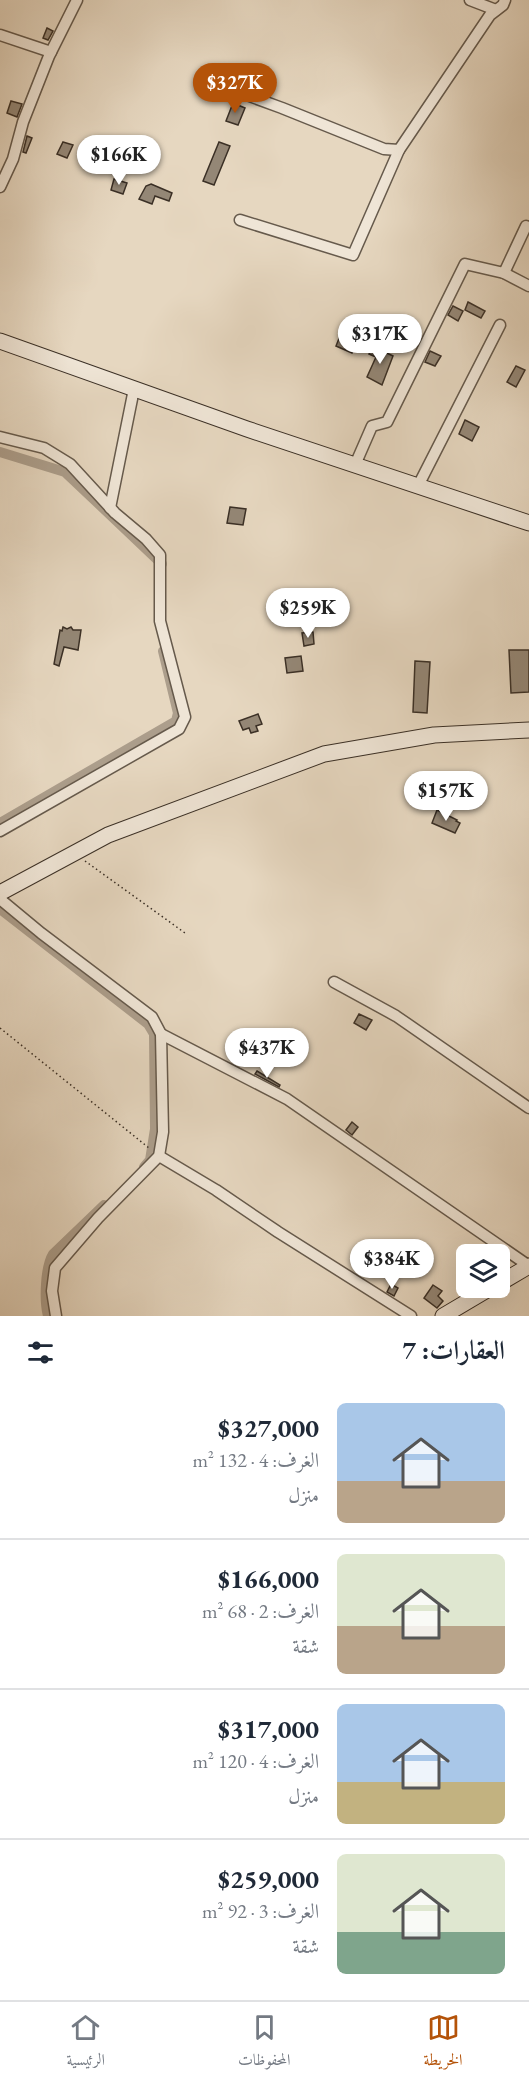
<!DOCTYPE html>
<html lang="ar">
<meta charset="utf-8">
<style>
:root{--surface:#fff;--page:#f2f2f3;--text:#1f2937;--muted:#747a83;--line:#e0e1e3;--accent:#b45309}
body{margin:0;font-family:"EB Garamond",Amiri,serif;background:var(--page);color:var(--text);direction:rtl;height:100vh;display:flex;flex-direction:column;font-size:22px;white-space:nowrap}
*{box-sizing:border-box;margin:0}
p{font-size:20px;color:var(--muted)}
.icon{flex:none;width:33px;height:33px;fill:none;stroke:currentColor;stroke-width:2;stroke-linecap:round;stroke-linejoin:round}
.map{position:relative;height:1316px;overflow:hidden;direction:ltr}
.side{display:flex;flex-direction:column;background:var(--surface);flex:1}
.side>*{flex:none}
.controls{position:absolute;left:456px;top:1244px;display:grid;gap:12px}
.controls a{display:grid;place-items:center;width:54px;height:54px;border-radius:9px;background:var(--surface);box-shadow:0 6px 24px #0002;font-size:30px}
.price{position:absolute;translate:-50% -51px;padding:0 14px;border-radius:21px;background:#fff;color:#222;font-size:20px;line-height:39px;filter:drop-shadow(0 2px 3px #0008)}
.price::after{content:'';position:absolute;left:50%;top:36px;width:18px;height:14px;margin-left:-9px;background:inherit;clip-path:polygon(0 0,100% 0,50% 100%)}
.price.active{background:var(--accent);color:#fff}
ul{padding:0;list-style:none}
li{display:flex;align-items:center;gap:18px;height:150px;padding:0 24px}
li+li{border-top:2px solid var(--line)}
li span{display:grid;place-items:center;flex:none;width:168px;height:120px;border-radius:9px;color:#555}
li>.icon{margin-inline-start:auto}
span .icon{width:72px;height:72px;fill:#fffc;stroke-width:1}
li b{font-size:26px}
h2{display:flex;justify-content:space-between;align-items:center;height:72px;padding:0 24px;font-size:26px}
.menu{display:flex;justify-content:space-around;align-items:center;height:84px;border-top:2px solid var(--line);background:var(--surface);font-size:16px;color:var(--muted)}
.menu a{display:grid;justify-items:center;gap:3px}
.menu .active{color:var(--accent)}
.map>svg:first-child{display:block}
.lines{fill:none;stroke-linecap:round;stroke-linejoin:round}
.canal{stroke:#ac9e8c;stroke-width:10}
.building{fill:#948776;stroke:#3b3026;stroke-width:1.5}
.street-casing{stroke:#665a4c;stroke-width:13}
.secondary-casing{stroke:#3b3026;stroke-width:17}
.path{stroke:#3b3026;stroke-width:1.5;stroke-dasharray:1.5 3;stroke-linecap:butt}
.street{stroke:#efe5d6;stroke-width:10}
.secondary{stroke:#efe5d6;stroke-width:15}
</style>
<div class="map">
<svg width="529" height="1316" viewBox="0 0 529 1316">
<rect width="100%" height="100%" fill="#e6d7c0"/>
<filter id="stains"><feTurbulence type="fractalNoise" baseFrequency=".00333" numOctaves="4"/><feColorMatrix values="0 0 0 0 .2 0 0 0 0 .09 0 0 0 0 .02 0 0 0 .5 -.17"/></filter>
<radialGradient id="worn" r=".72"><stop offset=".6" stop-color="#630" stop-opacity="0"/><stop offset="1" stop-color="#630" stop-opacity=".3"/></radialGradient>
<g class="lines">
<g class="canal">
<polyline points="0,452 65,472 162,564"/>
<polyline points="0,823 176,721 178,713 163,651"/>
<polyline points="0,909 148,1024 154,1034 155,1129 150,1160 144,1167"/>
<path d="M 48,1316 C 44,1301 45,1267 53,1254 L 104,1205"/>
</g>
</g>
<g class="building">
<polygon points="47,28 53,31 48,40 43,38"/>
<polygon points="11,101 22,104 17,117 7,113"/>
<polygon points="233,103 245,108 238,125 226,121"/>
<polygon points="27,136 32,138 26,153 23,152"/>
<polygon points="63,142 73,145 67,158 57,154"/>
<polygon points="219,142 230,146 214,185 203,181"/>
<polygon points="87,157 96,160 94,168 84,165"/>
<polygon points="114,179 127,183 123,194 111,190"/>
<polygon points="151,184 172,193 169,201 155,196 152,204 139,199 146,186"/>
<polygon points="468,302 485,311 481,318 465,310"/>
<polygon points="453,306 463,311 458,321 448,315"/>
<polygon points="342,331 358,337 352,353 336,346"/>
<polygon points="372,346 393,356 382,385 367,377 376,357 369,354"/>
<polygon points="430,351 441,356 435,366 425,362"/>
<polygon points="516,366 525,370 516,387 507,382"/>
<polygon points="465,420 479,427 472,441 459,434"/>
<polygon points="230,507 246,509 243,525 227,523"/>
<polygon points="63,627 67,629 71,627 73,630 81,630 78,650 64,647 59,666 54,664 60,630 62,631"/>
<polygon points="313,632 314,644 304,646 302,633"/>
<polygon points="509,650 529,650 529,692 511,693"/>
<polygon points="301,656 303,671 287,673 285,658"/>
<polygon points="415,661 430,662 427,713 413,712"/>
<polygon points="258,714 262,724 256,726 258,731 251,733 249,728 243,730 239,721"/>
<polygon points="437,810 457,820 456,821 460,823 455,833 432,823"/>
<polygon points="359,1014 372,1020 366,1030 354,1023"/>
<polygon points="257,1071 280,1085 279,1087 255,1074"/>
<polygon points="352,1122 358,1127 352,1135 346,1130"/>
<polygon points="391,1284 398,1288 394,1296 387,1292"/>
<polygon points="433,1285 442,1291 438,1296 443,1301 437,1308 424,1298"/>
</g>
<g class="lines">
<defs>
<g id="street">
<polyline points="470,0 496,10"/>
<polyline points="0,35 51,52"/>
<polyline points="214,83 282,108 384,149 399,150"/>
<polyline points="0,187 13,159 23,122 49,56 77,0"/>
<polyline points="240,220 353,255 399,150 490,15 503,5 505,0"/>
<polyline points="504,273 529,286"/>
<polyline points="0,437 44,448 70,464 115,513 146,539 160,555 160,621 185,717 179,729 0,831"/>
<polyline points="355,465 372,426 387,422 465,264 504,273 526,226"/>
<polyline points="418,486 500,325"/>
<polyline points="110,508 134,389"/>
<polyline points="0,899 41,933 152,1017 161,1034 163,1132 159,1156 98,1218 55,1268 52,1291 56,1316"/>
<polyline points="334,982 396,1016 529,1108"/>
<polyline points="161,1034 287,1099 529,1266"/>
<polyline points="159,1156 216,1190 278,1232 411,1316"/>
</g>
<g id="secondary">
<polyline points="0,341 247,429 529,523"/>
<polyline points="0,893 108,835 324,754 434,735 529,730"/>
<polyline points="500,1283 529,1266"/>
<polyline points="443,1316 492,1287"/>
</g>
</defs>
<use href="#street" class="street-casing"/>
<use href="#secondary" class="secondary-casing"/>
<g class="path">
<polyline points="85,861 185,933"/>
<polyline points="0,1028 149,1148"/>
</g>
<use href="#street" class="street"/>
<use href="#secondary" class="secondary"/>
</g>
<rect width="100%" height="100%" filter="url(#stains)"/>
<rect width="100%" height="100%" fill="url(#worn)"/>
</svg>
<div class="controls">
<a><svg class="icon" aria-label="layers" viewBox="0 0 24 24"><path d="M12 4l9 5-9 5-9-5zM3 14l9 5 9-5"/></svg></a>
</div>
<b class="price active" style="left:235px;top:114px">$327K</b>
<b class="price" style="left:119px;top:186px">$166K</b>
<b class="price" style="left:380px;top:365px">$317K</b>
<b class="price" style="left:308px;top:639px">$259K</b>
<b class="price" style="left:446px;top:822px">$157K</b>
<b class="price" style="left:267px;top:1079px">$437K</b>
<b class="price" style="left:392px;top:1290px">$384K</b>
</div>
<section class="side">
<h2>العقارات: 7<svg class="icon" aria-label="filters" viewBox="0 0 24 24"><path d="M4 7h16M4 17h16"/><circle cx="9" cy="7" r="2"/><circle cx="15" cy="17" r="2"/></svg></h2>
<ul>
<li><span style="background:linear-gradient(#a9c7e8 65%,#b9a48a 0)"><svg class="icon" aria-label="home" viewBox="0 0 24 24"><path d="M3 11l9-7 9 7M6 9v11h12V9"/></svg></span><div><b>$327,000</b><p>الغرف: 4 · 132 m²</p><p>منزل</p></div></li>
<li><span style="background:linear-gradient(#dfe7d0 60%,#b9a48a 0)"><svg class="icon" aria-label="home" viewBox="0 0 24 24"><path d="M3 11l9-7 9 7M6 9v11h12V9"/></svg></span><div><b>$166,000</b><p>الغرف: 2 · 68 m²</p><p>شقة</p></div></li>
<li><span style="background:linear-gradient(#a9c7e8 65%,#c2b280 0)"><svg class="icon" aria-label="home" viewBox="0 0 24 24"><path d="M3 11l9-7 9 7M6 9v11h12V9"/></svg></span><div><b>$317,000</b><p>الغرف: 4 · 120 m²</p><p>منزل</p></div></li>
<li><span style="background:linear-gradient(#dfe7d0 65%,#7fa58c 0)"><svg class="icon" aria-label="home" viewBox="0 0 24 24"><path d="M3 11l9-7 9 7M6 9v11h12V9"/></svg></span><div><b>$259,000</b><p>الغرف: 3 · 92 m²</p><p>شقة</p></div></li>
</ul>
</section>
<nav class="menu">
<a class="active"><svg class="icon" aria-label="map" viewBox="0 0 24 24"><path d="M3 6l6-2 6 2 6-2v14l-6 2-6-2-6 2zM9 4v14M15 6v14"/></svg>الخريطة</a>
<a><svg class="icon" aria-label="saved" viewBox="0 0 24 24"><path d="M7 4h10v16l-5-4-5 4z"/></svg>المحفوظات</a>
<a><svg class="icon" aria-label="home" viewBox="0 0 24 24"><path d="M3 11l9-7 9 7M6 9v11h12V9"/></svg>الرئيسية</a>
</nav>
